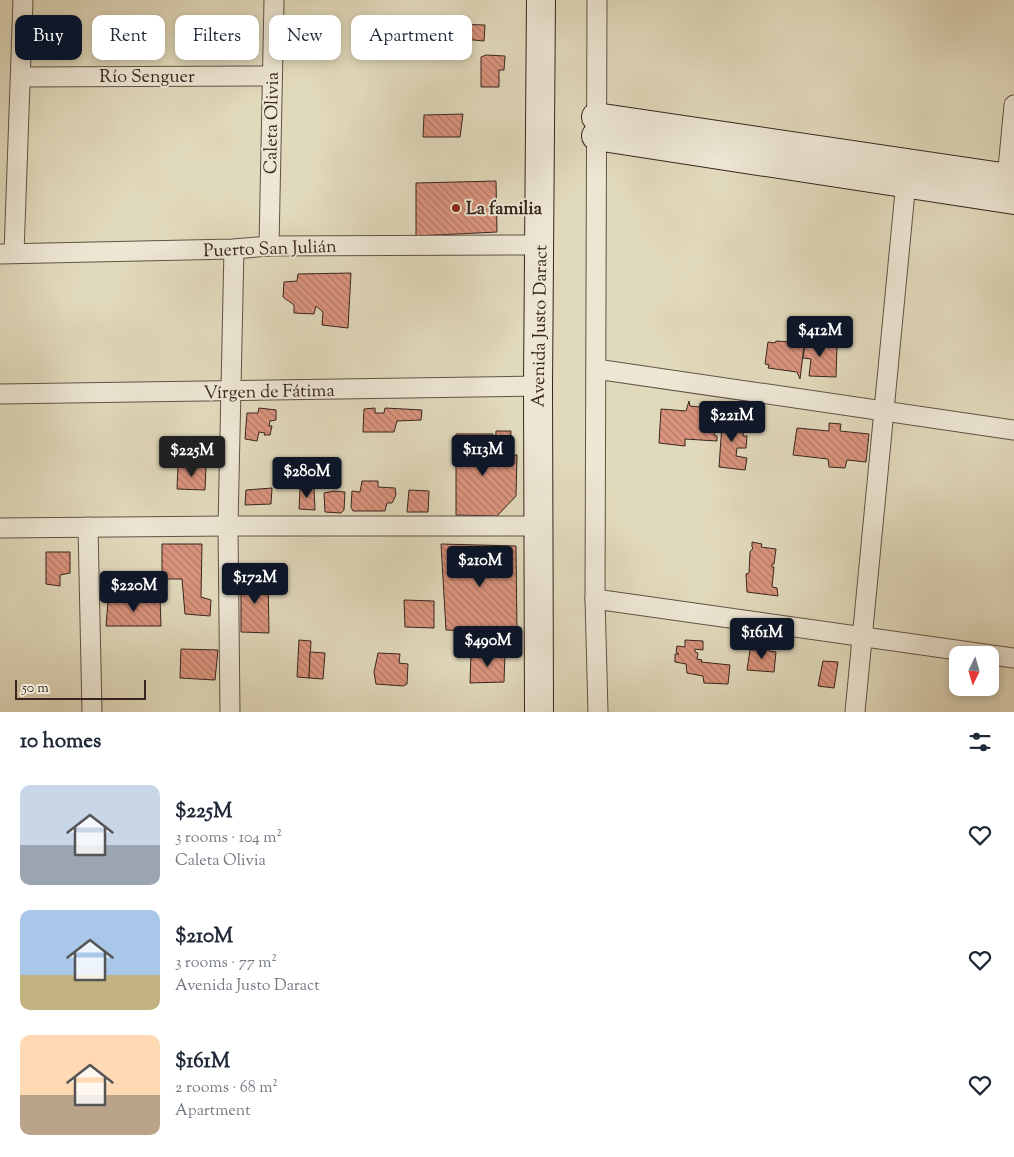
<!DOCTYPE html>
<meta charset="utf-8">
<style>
:root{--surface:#fff;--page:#f2f2f3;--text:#1f2937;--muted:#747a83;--accent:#111827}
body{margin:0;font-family:"Sorts Mill Goudy",serif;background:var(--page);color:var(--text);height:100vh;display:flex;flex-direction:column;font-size:19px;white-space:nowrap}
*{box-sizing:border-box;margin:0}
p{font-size:16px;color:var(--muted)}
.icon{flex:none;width:28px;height:28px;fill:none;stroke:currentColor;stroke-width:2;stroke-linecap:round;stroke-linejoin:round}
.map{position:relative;height:712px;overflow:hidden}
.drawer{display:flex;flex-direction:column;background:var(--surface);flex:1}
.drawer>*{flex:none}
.top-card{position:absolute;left:15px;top:15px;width:500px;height:45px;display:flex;gap:10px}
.needle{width:32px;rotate:185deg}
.controls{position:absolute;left:949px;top:646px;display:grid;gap:10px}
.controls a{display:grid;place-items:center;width:50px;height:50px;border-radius:10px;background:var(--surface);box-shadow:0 2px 8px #0003;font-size:25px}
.scale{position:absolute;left:15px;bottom:12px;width:131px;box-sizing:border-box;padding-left:5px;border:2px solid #38251e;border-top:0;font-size:14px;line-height:18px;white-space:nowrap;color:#38251e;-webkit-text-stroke:4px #ece6d3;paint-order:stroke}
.price{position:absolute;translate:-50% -42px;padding:0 11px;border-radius:5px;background:var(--accent);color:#fff;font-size:16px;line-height:32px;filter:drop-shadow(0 1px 2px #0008)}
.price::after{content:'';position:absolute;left:50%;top:30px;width:15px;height:11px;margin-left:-8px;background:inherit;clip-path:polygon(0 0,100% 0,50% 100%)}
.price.active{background:#222;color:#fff}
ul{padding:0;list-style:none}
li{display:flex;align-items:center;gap:15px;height:125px;padding:0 20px}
li span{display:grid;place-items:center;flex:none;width:140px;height:100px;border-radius:10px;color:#555}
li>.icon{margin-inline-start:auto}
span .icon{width:60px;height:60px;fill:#fffc;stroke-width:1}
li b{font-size:21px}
h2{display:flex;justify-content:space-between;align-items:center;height:60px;padding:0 20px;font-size:21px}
.chip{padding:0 18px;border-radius:10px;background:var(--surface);box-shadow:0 2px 8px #0003;font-size:18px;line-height:45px}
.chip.active{background:var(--accent);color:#fff}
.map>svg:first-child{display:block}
.building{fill:url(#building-back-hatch);stroke:#38251e}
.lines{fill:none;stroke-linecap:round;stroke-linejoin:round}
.street-casing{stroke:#625245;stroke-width:21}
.secondary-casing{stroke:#38251e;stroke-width:30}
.street{stroke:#ece6d3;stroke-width:19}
.secondary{stroke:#ece6d3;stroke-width:28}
.poi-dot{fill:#8f2418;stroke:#ece6d3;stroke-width:2}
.labels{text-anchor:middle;stroke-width:4;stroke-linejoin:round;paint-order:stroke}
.street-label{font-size:18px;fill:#38251e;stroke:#ece6d3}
.poi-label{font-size:18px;font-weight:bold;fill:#38251e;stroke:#ece6d3;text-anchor:start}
</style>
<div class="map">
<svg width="1014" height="712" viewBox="0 0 1014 712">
<defs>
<pattern id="building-back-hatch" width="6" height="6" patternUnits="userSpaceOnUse" patternTransform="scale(1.25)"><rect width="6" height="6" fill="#db947e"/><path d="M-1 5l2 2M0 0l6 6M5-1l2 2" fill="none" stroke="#b37967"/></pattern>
</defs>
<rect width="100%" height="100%" fill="#e1d9bb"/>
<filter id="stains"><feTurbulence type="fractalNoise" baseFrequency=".004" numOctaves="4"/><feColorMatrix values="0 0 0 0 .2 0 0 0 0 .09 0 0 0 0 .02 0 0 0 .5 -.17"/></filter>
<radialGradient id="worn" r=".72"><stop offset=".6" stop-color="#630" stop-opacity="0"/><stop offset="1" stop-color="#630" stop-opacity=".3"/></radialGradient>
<g class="building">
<polygon points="453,24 485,25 484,41 453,38"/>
<polygon points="486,55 505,56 504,70 499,70 499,87 481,87 481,57"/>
<polygon points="463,114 460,137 423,137 424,115"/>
<polygon points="496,181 497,232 416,236 416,183"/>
<polygon points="351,273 348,328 322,325 323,312 316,306 314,314 294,313 294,305 283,297 284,282 297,281 298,274"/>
<polygon points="805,334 818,336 818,345 837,347 836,377 809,376 811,359 803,358 805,344 803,344"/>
<polygon points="776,341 791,342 792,345 804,346 800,379 797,372 768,368 769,365 765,364 768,342 775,343"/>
<polygon points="689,401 690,406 718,409 714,435 717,436 717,441 685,439 685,446 659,443 661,409 686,411"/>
<polygon points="259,408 276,410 276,420 270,421 269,426 272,426 270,435 264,435 265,433 259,432 257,441 245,439 247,413 258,413"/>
<polygon points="375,408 375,413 384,413 385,408 422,410 421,420 397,421 394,432 363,432 364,409"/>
<polygon points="723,410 733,410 734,426 744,429 743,436 747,436 746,448 737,448 736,456 747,458 745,470 719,467"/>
<polygon points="829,423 841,424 840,431 869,434 866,462 847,460 845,468 829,467 828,459 793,455 797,428 829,431"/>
<polygon points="496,431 511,431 510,455 495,454"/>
<polygon points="456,434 493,434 495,454 517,455 516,496 497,516 456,515"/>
<polygon points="178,465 206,466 205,490 177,489"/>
<polygon points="362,481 378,481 378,487 395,488 396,495 392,503 387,503 385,511 353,511 351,507 352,491 360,492"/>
<polygon points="272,488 271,504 245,505 246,490"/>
<polygon points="300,488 314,488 315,510 299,509"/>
<polygon points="409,490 429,491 428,512 407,512"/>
<polygon points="334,491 345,492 344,510 341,513 325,512 324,493"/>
<polygon points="752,542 762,544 761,547 776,549 774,564 772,564 772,567 774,567 772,587 777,588 778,596 747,592 746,574 749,573 750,552 753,548 752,547"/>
<polygon points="162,544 202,544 201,597 211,600 210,616 185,614 182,579 162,579"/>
<polygon points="441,544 516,546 517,633 446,630"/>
<polygon points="46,552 70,552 70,573 60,575 60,586 46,584"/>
<polygon points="241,578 268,578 269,633 241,632"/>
<polygon points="160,598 161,626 106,626 108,602"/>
<polygon points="404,600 434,601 434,628 405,627"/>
<polygon points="299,640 311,641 309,678 297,677"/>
<polygon points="685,640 703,641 703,650 695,649 695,652 698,653 697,659 702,660 701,662 730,665 728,684 704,683 703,676 687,673 686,664 675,662 675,654 679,654 676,652 677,646 685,647"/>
<polygon points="756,646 770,647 769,651 776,652 774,672 747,670 750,650 754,650"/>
<polygon points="181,649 218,650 215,680 180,678"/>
<polygon points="310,652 325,653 323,679 309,678"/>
<polygon points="378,653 400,654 399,663 408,664 407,684 403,686 376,684 374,672"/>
<polygon points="505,653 504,682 470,683 471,654"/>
<polygon points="823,661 838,662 834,688 818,686"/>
</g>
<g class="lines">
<defs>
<g id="street">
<polyline points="597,0 595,599 598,712"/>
<polyline points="21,77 272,76"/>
<polyline points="1006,190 1014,105"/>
<polyline points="269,246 274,0"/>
<polyline points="14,253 23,0"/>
<polyline points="0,254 234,249 269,246 540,245"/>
<polyline points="596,369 1014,430"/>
<polyline points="0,394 538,386"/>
<polyline points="88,527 92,712"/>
<polyline points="0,528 228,526 538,526"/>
<polyline points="595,599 1014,658"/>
<polyline points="230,712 228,526 234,249"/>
<polyline points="855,712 907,171"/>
</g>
<g id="secondary">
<polyline points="596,117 1014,179"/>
<polyline points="596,136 1014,200"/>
<polyline points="539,712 538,386 541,0"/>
</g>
</defs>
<use href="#street" class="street-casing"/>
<use href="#secondary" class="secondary-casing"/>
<use href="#street" class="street"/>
<use href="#secondary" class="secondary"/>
</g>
<circle class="poi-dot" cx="456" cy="208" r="5"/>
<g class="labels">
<g class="street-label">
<text x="147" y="82">Río Senguer</text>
<text transform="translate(271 123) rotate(-89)" y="6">Caleta Olivia</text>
<text transform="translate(270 248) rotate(-2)" y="6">Puerto San Julián</text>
<text transform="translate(539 326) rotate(-89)" y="6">Avenida Justo Daract</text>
<text transform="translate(269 391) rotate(-1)" y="6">Vírgen de Fátima</text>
</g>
<g class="poi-label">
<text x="466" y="214">La familia</text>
</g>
</g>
<rect width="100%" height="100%" filter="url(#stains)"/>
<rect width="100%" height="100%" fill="url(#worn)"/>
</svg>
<div class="controls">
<a><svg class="needle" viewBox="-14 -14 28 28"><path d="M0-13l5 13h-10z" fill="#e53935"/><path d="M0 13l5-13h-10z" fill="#747a83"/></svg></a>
</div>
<div class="scale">50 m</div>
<b class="price" style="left:820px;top:358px">$412M</b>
<b class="price" style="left:732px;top:443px">$221M</b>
<b class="price" style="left:483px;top:477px">$113M</b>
<b class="price active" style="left:192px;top:478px">$225M</b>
<b class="price" style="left:307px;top:499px">$280M</b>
<b class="price" style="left:480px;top:588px">$210M</b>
<b class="price" style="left:255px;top:605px">$172M</b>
<b class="price" style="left:134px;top:613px">$220M</b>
<b class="price" style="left:762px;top:660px">$161M</b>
<b class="price" style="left:488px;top:668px">$490M</b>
<div class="top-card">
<a class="chip active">Buy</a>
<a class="chip">Rent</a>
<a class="chip">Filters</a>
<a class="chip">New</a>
<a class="chip">Apartment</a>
</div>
</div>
<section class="drawer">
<h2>10 homes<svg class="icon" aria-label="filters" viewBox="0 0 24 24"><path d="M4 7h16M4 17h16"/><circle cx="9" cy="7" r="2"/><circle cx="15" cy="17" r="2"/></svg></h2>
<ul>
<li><span style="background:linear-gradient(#c9d6e8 60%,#9aa5b1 0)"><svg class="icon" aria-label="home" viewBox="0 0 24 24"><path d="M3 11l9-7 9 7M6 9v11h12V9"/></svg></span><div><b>$225M</b><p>3 rooms · 104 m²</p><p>Caleta Olivia</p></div><svg class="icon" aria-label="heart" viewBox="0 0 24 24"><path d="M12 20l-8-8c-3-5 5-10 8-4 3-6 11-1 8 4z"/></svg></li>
<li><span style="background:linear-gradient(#a9c7e8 65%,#c2b280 0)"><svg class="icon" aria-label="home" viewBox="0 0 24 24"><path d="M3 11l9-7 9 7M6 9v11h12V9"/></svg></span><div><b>$210M</b><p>3 rooms · 77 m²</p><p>Avenida Justo Daract</p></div><svg class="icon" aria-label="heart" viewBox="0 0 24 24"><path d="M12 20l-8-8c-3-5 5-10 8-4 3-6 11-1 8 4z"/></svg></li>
<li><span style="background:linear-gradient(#ffd9b3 60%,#b9a48a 0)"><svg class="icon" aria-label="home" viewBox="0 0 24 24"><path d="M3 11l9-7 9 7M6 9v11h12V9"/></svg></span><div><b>$161M</b><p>2 rooms · 68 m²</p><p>Apartment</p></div><svg class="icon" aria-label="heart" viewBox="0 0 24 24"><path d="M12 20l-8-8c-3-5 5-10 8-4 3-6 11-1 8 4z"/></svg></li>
</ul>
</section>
